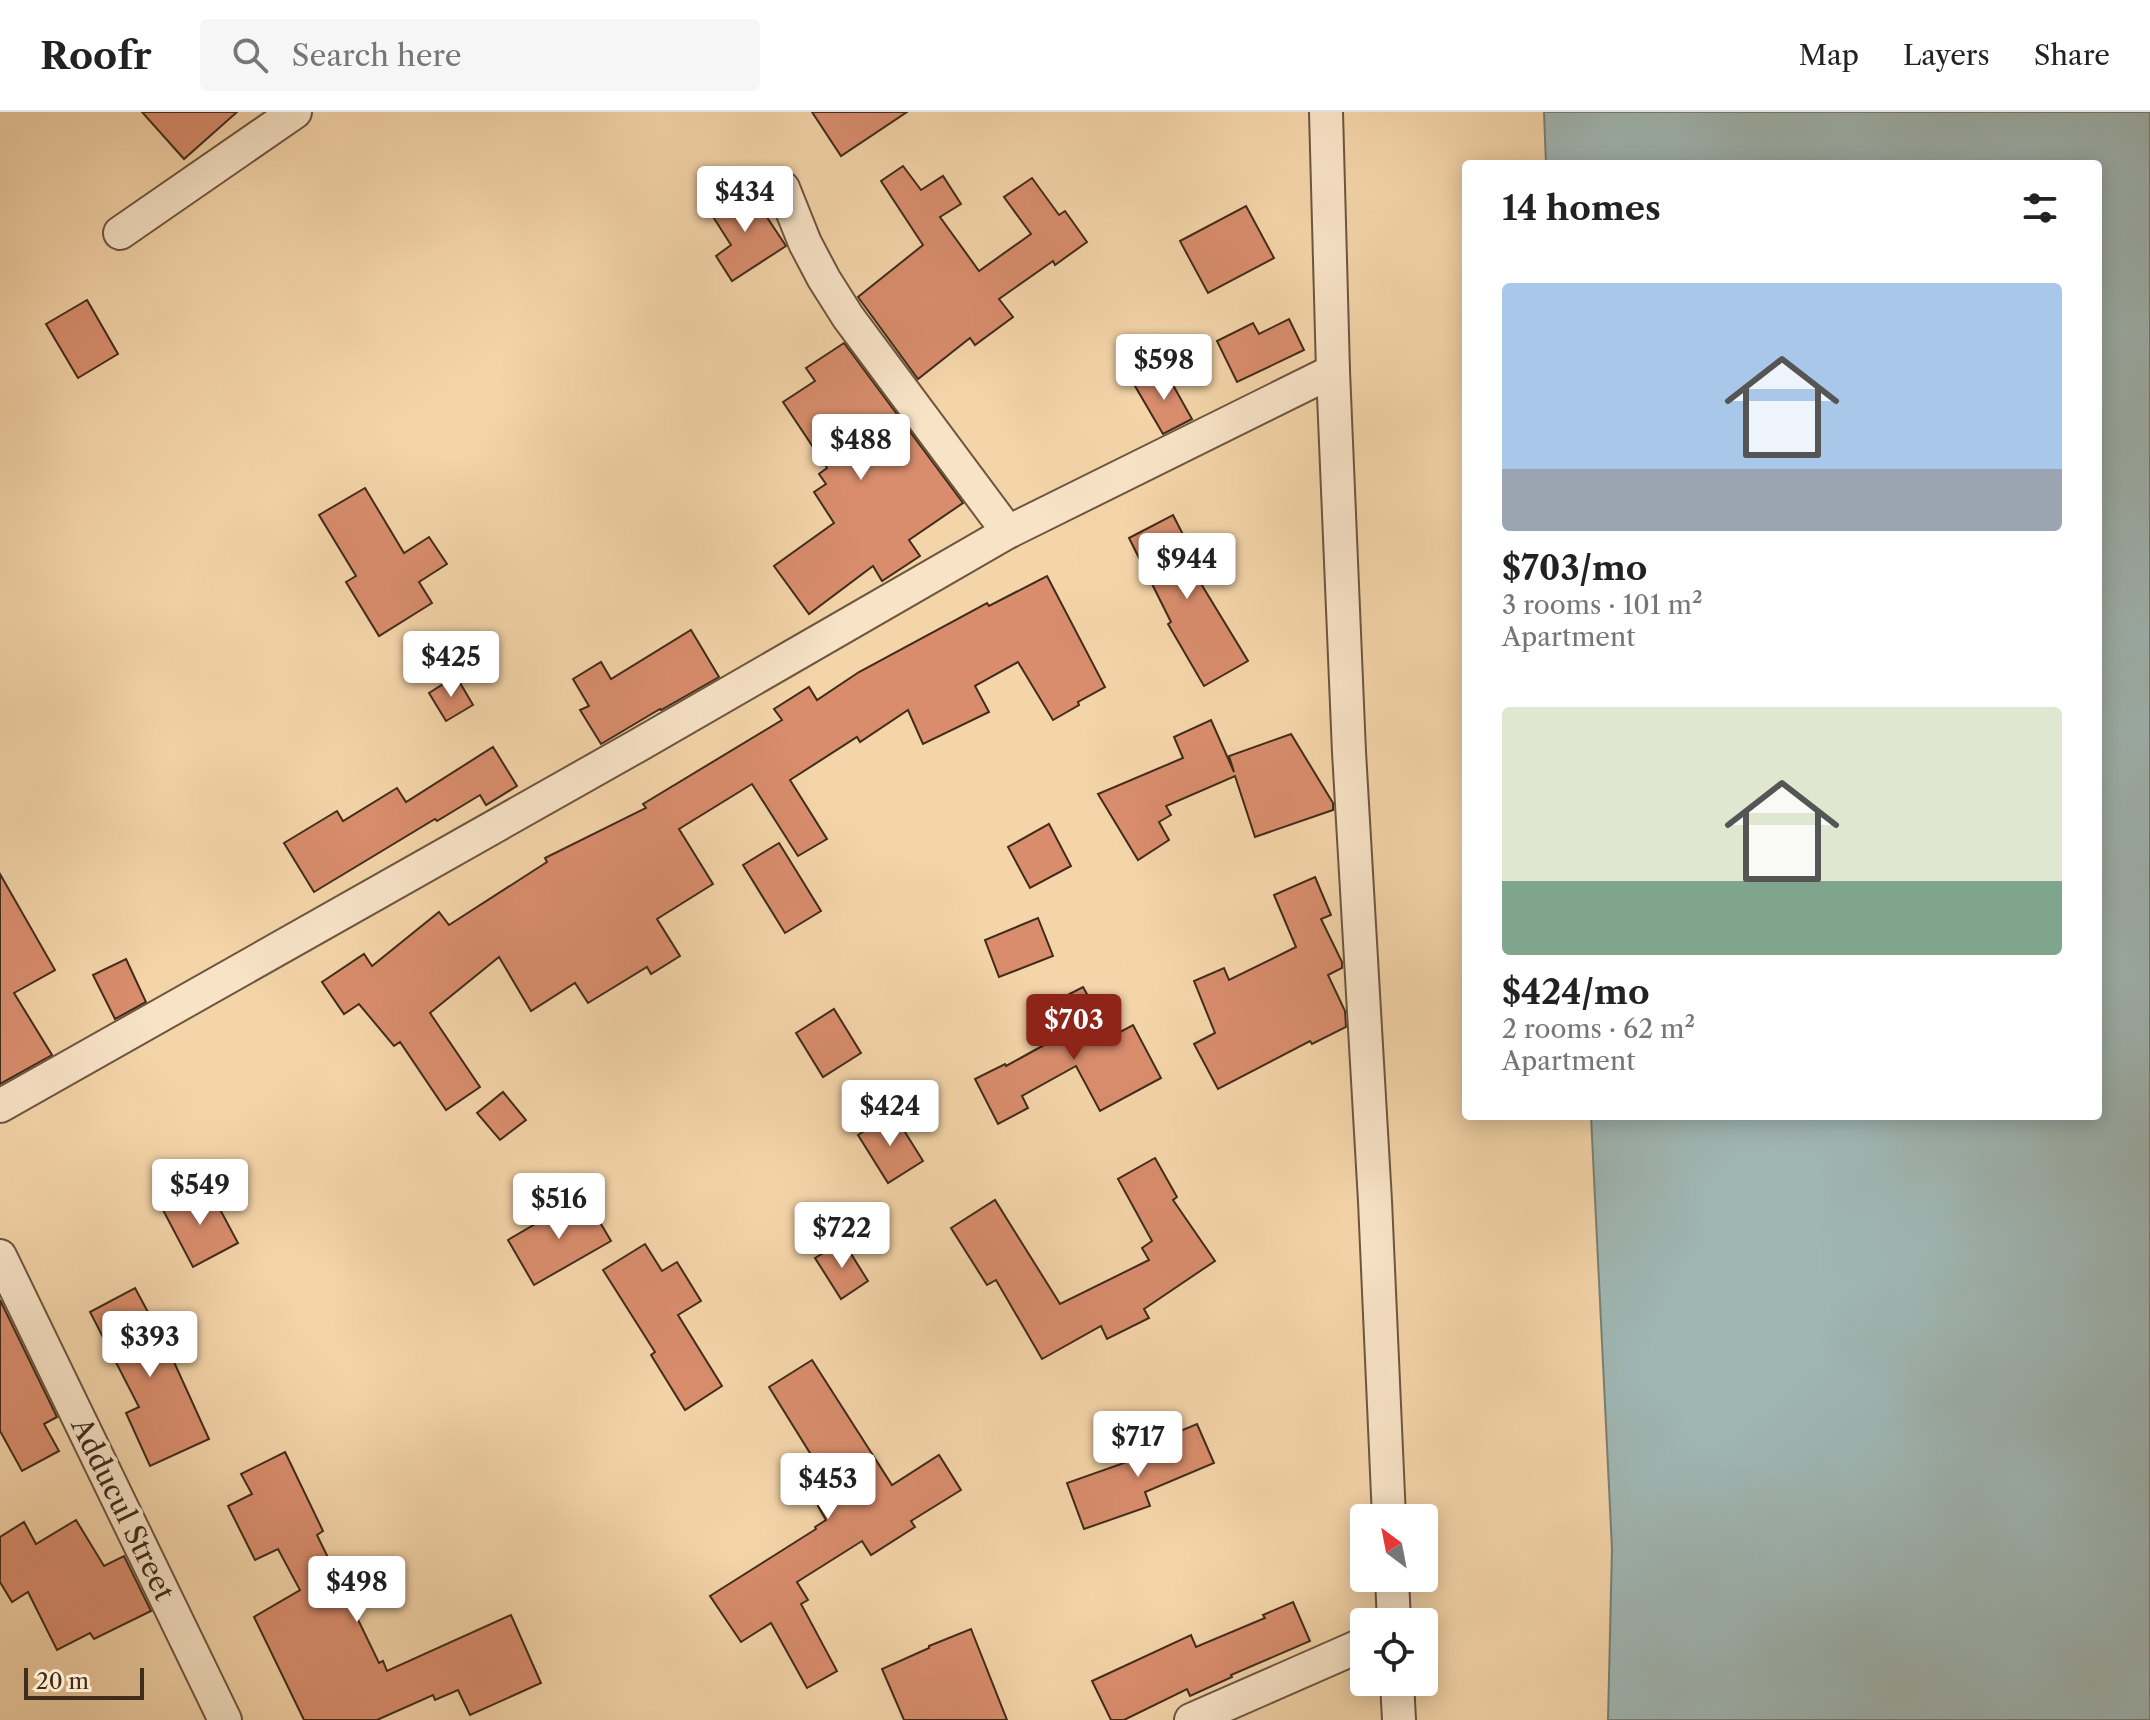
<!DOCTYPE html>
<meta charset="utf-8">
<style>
:root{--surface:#fff;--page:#f6f6f6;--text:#222;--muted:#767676;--line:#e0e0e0;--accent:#8f2418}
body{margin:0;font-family:"Libre Caslon Text",serif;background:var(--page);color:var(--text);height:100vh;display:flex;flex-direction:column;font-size:30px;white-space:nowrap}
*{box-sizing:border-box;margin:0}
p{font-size:26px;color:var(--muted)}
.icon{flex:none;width:44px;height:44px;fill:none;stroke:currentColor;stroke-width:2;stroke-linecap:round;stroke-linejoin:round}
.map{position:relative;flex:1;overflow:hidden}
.details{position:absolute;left:1462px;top:48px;width:640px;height:960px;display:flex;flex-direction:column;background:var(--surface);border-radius:8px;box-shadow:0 4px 20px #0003}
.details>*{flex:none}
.needle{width:52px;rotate:328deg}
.buttons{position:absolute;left:1350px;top:1392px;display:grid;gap:16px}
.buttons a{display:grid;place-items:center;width:88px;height:88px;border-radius:8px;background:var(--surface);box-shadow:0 4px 20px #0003;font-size:40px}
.scale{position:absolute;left:24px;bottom:20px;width:120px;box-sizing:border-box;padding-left:8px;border:4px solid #402c1a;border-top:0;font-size:22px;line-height:28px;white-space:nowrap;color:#402c1a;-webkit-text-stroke:6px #f8e3c7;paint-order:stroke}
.price{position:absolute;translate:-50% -68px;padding:0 18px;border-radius:8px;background:#fff;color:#222;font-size:26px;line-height:52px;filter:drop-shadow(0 2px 4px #0008)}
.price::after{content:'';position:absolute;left:50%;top:48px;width:24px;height:18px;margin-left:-12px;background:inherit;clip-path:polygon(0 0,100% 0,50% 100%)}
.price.active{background:var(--accent);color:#fff}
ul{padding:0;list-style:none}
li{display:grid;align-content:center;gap:16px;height:424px;padding:0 40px}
li span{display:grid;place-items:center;height:248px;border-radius:8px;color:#555}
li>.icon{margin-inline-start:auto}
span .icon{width:144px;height:144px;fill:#fffc;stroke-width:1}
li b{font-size:34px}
h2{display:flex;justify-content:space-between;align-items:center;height:96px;padding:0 40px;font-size:34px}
header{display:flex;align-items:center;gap:48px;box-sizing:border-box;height:112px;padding:0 40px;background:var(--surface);border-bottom:2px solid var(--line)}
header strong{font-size:38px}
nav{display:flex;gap:44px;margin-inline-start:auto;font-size:28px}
.search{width:560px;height:72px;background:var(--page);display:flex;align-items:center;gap:20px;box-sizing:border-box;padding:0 28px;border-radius:8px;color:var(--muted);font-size:30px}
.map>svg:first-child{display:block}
.water{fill:#9fb6b3;stroke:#797f76;stroke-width:2}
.building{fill:#d98d6d;stroke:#402c1a;stroke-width:2}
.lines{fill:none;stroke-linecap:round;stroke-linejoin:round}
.street-casing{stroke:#6d563e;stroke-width:36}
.street{stroke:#f8e3c7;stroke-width:32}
.labels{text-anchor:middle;stroke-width:8;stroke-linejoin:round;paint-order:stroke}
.street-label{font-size:28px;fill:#402c1a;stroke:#f8e3c7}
</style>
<header>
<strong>Roofr</strong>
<div class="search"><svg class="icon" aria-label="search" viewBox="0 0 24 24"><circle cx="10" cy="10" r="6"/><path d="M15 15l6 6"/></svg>Search here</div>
<nav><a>Map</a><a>Layers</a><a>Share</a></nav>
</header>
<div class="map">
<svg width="2150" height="1608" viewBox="0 0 2150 1608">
<rect width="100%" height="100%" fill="#f4d4a9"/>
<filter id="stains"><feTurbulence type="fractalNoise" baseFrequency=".0025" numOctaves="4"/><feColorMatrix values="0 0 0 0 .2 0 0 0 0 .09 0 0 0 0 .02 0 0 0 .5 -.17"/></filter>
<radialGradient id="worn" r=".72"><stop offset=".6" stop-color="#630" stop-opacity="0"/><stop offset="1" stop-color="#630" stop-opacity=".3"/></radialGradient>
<polygon class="water" points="1544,0 2150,0 2150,1608 1608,1608 1612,1437 1591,1004 2098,1004 2098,52 1546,52"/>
<g class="building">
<polygon points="142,0 237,0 184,47"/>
<polygon points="812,0 907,0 841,44"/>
<polygon points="903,54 921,78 943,64 961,92 940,105 979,159 1031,122 1004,85 1032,66 1059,103 1065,99 1087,130 1055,153 1053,149 999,187 1013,205 975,233 970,226 918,267 858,185 923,133 881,69"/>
<polygon points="747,75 786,134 732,169 716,144 731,133 710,100"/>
<polygon points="1246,94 1274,146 1208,181 1180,129"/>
<polygon points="87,188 118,242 78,266 46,212"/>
<polygon points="1289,207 1304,238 1237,270 1217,229 1253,211 1259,222"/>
<polygon points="844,231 963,391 909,428 920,444 882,469 873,454 809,502 774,454 834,411 814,380 826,372 819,362 827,356 783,290 815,269 806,256"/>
<polygon points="1164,257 1192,307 1163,322 1135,274"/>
<polygon points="365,376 404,441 429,425 447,452 419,470 432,491 379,524 346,470 356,464 319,403"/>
<polygon points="1173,403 1196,448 1189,452 1248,549 1204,574 1168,512 1171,510 1129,426"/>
<polygon points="1047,464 1105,575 1078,590 1079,593 1053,608 1018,550 975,574 989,600 923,632 908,598 860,630 857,625 790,668 827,727 798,744 752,672 679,717 713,772 657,807 680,844 651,862 647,855 588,891 575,871 531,899 499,845 430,901 480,975 446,998 400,930 394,934 359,892 344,902 322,870 364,842 372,854 439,800 449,813 547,750 545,746 646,696 643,692 782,608 774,597 809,575 817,588 859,560 987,491 989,494"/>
<polygon points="691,518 719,565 661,598 660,597 601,632 580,598 589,594 573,567 601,550 611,567"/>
<polygon points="456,564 473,593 446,609 429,581"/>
<polygon points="1211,608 1234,660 1229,644 1291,622 1333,691 1333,698 1255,725 1235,664 1166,694 1171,703 1159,710 1169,728 1138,748 1098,682 1183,646 1174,625"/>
<polygon points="493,635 517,674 486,693 480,683 437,709 435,707 314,780 284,731 337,699 343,709 397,676 406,690"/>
<polygon points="1049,712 1071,754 1030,776 1008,735"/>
<polygon points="779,731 821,799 785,821 743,753"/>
<polygon points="0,762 55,858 14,881 52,943 0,972"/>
<polygon points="1315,765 1331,803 1321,807 1342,850 1342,856 1328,863 1345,899 1346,915 1312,932 1310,929 1218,977 1194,932 1215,921 1194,869 1224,856 1229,868 1296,835 1274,783"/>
<polygon points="1038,806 1053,844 999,865 985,828"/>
<polygon points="126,847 146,890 115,907 93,863"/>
<polygon points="1083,875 1111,925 1133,913 1161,966 1100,999 1076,954 1022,984 1028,996 998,1012 975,967 1005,952 1006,954 1066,921 1050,892"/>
<polygon points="834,897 861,941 823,965 796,921"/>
<polygon points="503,980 526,1008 500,1028 477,1001"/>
<polygon points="893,1001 923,1049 888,1071 858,1023"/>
<polygon points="1155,1046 1177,1085 1173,1088 1215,1149 1144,1197 1149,1206 1107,1227 1101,1214 1042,1247 996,1168 987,1173 951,1116 995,1088 1060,1192 1149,1148 1142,1136 1152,1129 1118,1067"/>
<polygon points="208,1075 238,1131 193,1155 163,1098"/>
<polygon points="585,1085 611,1129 534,1173 508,1128 542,1108 544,1111"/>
<polygon points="843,1129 868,1169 841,1187 815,1146"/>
<polygon points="645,1132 662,1159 677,1150 701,1189 678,1203 722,1274 685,1298 651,1243 655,1240 603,1158"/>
<polygon points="135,1176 169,1239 209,1327 150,1354 126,1301 139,1295 90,1200"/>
<polygon points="0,1188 57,1305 44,1312 59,1339 22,1359 0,1319"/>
<polygon points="812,1248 892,1373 939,1343 961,1378 911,1409 915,1415 871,1443 862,1429 797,1470 808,1488 801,1492 837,1559 807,1576 771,1511 741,1530 710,1484 816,1417 815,1415 826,1408 818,1394 836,1383 769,1275"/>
<polygon points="1197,1312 1214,1351 1145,1380 1150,1394 1084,1417 1067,1371 1172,1334 1168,1324"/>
<polygon points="285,1340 323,1419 317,1423 379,1551 383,1549 387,1559 511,1503 541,1571 470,1603 458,1578 435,1588 433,1583 377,1608 304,1608 254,1505 300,1478 278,1437 255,1448 228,1394 252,1382 241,1362"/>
<polygon points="76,1408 104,1454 124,1444 151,1499 94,1527 90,1521 57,1538 28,1480 12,1490 0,1470 0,1425 24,1410 36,1432"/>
<polygon points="1293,1490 1310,1529 1231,1563 1232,1565 1190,1584 1187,1577 1124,1608 1111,1608 1092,1569 1191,1523 1196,1535 1265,1506 1263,1503"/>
<polygon points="971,1517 1007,1608 904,1608 882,1557 929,1536 929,1534"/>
</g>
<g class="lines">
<defs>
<g id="street">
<polyline points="1326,0 1333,259 1349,640 1375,1089 1389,1406"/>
<polyline points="783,76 805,131 824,167 848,205 1008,420"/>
<polyline points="120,121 295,0"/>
<polyline points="0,994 637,634 1008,420 1333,259"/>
<polyline points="0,1144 225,1608"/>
<polyline points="1392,1466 1394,1510"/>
<polyline points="1397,1570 1399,1608"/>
<polyline points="1191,1608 1364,1532"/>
</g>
</defs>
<use href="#street" class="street-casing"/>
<use href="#street" class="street"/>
</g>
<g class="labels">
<g class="street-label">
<text transform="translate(123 1397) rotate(64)" y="10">Adducul Street</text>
</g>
</g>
<rect width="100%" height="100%" filter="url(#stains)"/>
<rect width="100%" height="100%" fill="url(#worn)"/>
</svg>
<div class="buttons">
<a><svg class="needle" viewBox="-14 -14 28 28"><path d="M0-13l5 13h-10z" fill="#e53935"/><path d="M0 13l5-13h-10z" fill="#767676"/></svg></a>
<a><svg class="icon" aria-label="locate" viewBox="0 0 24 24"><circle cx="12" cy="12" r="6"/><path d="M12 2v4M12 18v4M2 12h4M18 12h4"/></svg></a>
</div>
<div class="scale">20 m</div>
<b class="price" style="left:745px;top:122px">$434</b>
<b class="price" style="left:1164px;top:290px">$598</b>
<b class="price" style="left:861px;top:370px">$488</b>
<b class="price" style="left:1187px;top:489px">$944</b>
<b class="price" style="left:451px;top:587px">$425</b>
<b class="price active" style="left:1074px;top:950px">$703</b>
<b class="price" style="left:890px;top:1036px">$424</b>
<b class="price" style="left:200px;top:1115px">$549</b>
<b class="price" style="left:559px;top:1129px">$516</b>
<b class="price" style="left:842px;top:1158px">$722</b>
<b class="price" style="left:150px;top:1267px">$393</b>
<b class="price" style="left:1138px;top:1367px">$717</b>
<b class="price" style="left:828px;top:1409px">$453</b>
<b class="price" style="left:357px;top:1512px">$498</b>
<section class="details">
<h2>14 homes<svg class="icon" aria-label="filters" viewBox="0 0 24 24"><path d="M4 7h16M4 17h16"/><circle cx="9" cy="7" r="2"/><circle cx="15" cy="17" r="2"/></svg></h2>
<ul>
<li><span style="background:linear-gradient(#a9c7e8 75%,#9aa5b1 0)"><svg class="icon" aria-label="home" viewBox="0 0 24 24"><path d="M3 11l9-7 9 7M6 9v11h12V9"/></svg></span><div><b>$703/mo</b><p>3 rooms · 101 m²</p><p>Apartment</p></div></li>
<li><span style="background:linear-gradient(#dfe7d0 70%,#7fa58c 0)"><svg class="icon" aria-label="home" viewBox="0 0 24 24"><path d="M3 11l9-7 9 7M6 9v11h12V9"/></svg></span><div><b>$424/mo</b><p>2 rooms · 62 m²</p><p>Apartment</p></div></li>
</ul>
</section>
</div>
